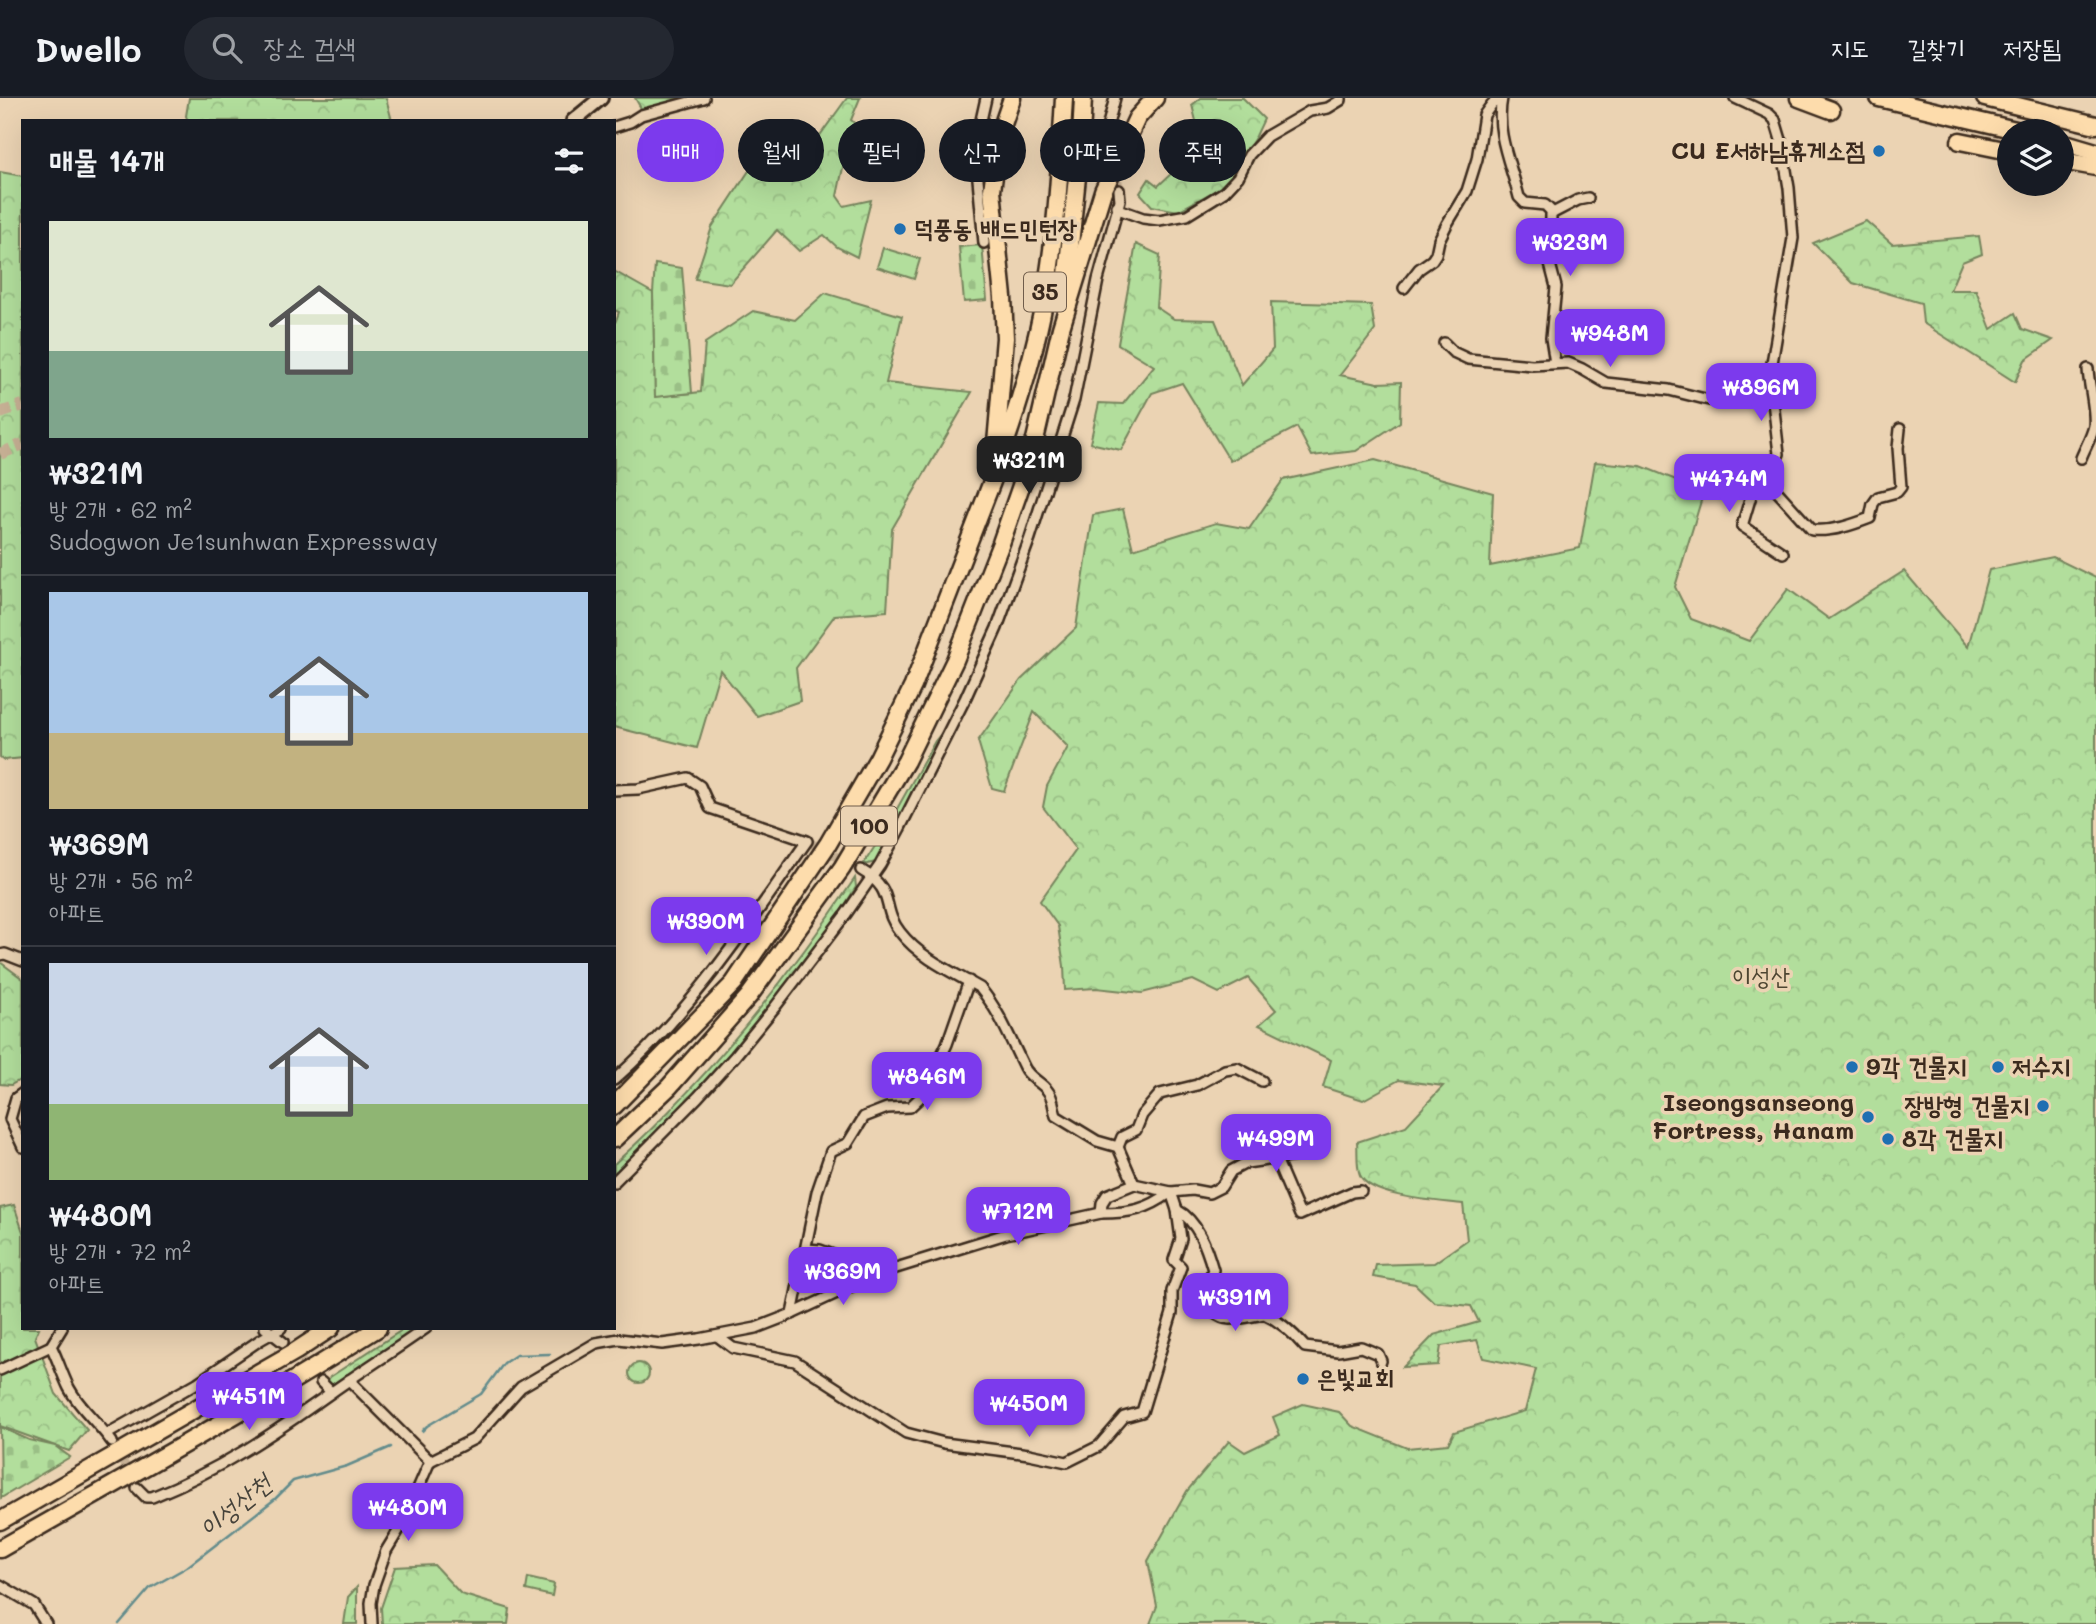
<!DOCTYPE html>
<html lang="ko">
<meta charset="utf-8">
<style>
:root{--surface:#171b24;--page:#242831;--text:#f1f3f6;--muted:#9ea1a6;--line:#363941;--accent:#7c3aed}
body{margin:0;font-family:Mali,"Poor Story",sans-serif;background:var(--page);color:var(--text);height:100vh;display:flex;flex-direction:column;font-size:26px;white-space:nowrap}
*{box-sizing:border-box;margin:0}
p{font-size:23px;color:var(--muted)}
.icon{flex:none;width:38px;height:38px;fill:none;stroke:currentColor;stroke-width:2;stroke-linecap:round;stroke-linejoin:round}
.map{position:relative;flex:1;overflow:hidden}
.side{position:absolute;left:21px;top:21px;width:595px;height:1211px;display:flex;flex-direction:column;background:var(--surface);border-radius:0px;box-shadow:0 7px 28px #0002}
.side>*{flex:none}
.top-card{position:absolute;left:637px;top:21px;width:665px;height:63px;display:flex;gap:14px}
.controls{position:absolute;left:1997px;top:21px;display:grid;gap:14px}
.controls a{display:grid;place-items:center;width:77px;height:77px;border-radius:50%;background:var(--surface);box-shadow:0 7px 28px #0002;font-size:35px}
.price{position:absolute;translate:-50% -60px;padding:0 16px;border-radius:14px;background:var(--accent);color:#fff;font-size:23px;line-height:46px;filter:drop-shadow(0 2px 4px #0008)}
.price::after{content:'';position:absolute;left:50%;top:42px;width:21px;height:16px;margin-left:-10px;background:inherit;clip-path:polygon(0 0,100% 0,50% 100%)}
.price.current{background:#222;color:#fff}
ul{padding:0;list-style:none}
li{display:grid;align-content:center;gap:14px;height:371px;padding:0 28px}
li+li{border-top:2px solid var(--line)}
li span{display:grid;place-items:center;height:217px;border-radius:0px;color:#555}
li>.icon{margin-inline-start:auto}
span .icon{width:126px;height:126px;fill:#fffc;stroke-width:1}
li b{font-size:30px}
h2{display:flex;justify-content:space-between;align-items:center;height:84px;padding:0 28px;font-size:30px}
.pill{padding:0 24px;border-radius:32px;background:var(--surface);box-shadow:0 7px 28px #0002;font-size:24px;line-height:63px}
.pill.current{background:var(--accent);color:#fff}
header{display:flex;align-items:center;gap:42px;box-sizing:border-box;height:98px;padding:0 35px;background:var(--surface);border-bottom:2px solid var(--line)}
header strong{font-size:33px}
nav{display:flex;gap:38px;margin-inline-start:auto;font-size:24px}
.search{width:490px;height:63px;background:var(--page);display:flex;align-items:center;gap:18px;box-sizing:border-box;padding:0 24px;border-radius:38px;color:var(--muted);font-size:26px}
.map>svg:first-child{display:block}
.forest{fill:url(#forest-crowns);stroke:#76845d;stroke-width:2}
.cemetery{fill:url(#cemetery-stones);stroke:#76845d;stroke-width:2}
.pitch{fill:#b2de9c;stroke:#76845d;stroke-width:2}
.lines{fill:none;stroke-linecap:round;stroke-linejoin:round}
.stream{stroke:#638c8c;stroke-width:2.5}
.minor-tunnel{stroke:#c8b195;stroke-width:9;stroke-dasharray:9 4.5;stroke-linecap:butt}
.secondary-tunnel{stroke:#c8b195;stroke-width:12;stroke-dasharray:12 6;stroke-linecap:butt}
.minor-casing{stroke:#3b2a1e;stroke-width:14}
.secondary-casing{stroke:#3b2a1e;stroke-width:18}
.motorway-casing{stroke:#3b2a1e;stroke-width:21}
.minor{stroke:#ebd3b3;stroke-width:9}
.secondary{stroke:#ebd3b3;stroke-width:12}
.motorway{stroke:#fddcac;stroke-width:16}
.poi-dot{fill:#1f6fb2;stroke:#ebd3b3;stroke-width:2.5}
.labels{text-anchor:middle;stroke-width:7;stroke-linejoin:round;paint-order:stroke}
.shield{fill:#ebd3b3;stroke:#705d4b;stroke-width:2}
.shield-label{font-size:23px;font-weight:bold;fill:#3b2a1e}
.poi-label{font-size:24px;font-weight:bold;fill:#3b2a1e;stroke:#ebd3b3;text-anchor:start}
.park-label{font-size:24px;fill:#4d4531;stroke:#ebd3b3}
.water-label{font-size:26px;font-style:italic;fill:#45423a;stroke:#ebd3b3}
</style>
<header>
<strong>Dwello</strong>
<div class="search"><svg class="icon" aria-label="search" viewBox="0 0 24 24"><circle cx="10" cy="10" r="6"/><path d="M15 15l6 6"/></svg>장소 검색</div>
<nav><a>지도</a><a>길찾기</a><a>저장됨</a></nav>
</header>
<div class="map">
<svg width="2096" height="1526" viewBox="0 0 2096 1526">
<defs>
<pattern id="forest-crowns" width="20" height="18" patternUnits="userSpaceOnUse" patternTransform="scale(1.75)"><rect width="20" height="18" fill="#b2de9c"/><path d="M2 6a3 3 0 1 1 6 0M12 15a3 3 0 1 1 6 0" fill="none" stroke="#9abf86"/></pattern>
<pattern id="cemetery-stones" width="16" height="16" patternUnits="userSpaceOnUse" patternTransform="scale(1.75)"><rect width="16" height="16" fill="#b2de9c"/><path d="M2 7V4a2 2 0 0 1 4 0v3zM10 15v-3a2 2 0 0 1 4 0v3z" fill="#9abf86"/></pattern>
</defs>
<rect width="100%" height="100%" fill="#ebd3b3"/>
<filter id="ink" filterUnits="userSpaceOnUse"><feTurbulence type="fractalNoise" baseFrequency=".0143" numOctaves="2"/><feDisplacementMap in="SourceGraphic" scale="14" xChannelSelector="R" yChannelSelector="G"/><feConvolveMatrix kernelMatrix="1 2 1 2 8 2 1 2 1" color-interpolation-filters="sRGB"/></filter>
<g filter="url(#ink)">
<g class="forest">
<polygon points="189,0 386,0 392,23 188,23 186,18"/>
<polygon points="635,0 685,0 642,12"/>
<polygon points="847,0 860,0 851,22 865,35 845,60 837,98 844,108 871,102 857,159 837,149 824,137 799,153 777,132 730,186 695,181 712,129 766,47 813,47"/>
<polygon points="1201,0 1243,0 1264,21 1256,38 1226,87 1178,113 1152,108 1140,95 1149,81 1158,88 1202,47 1192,7"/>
<polygon points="0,74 23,78 23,660 4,662 0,659"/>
<polygon points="1866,123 1892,146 1979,138 1982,156 1962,164 1950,192 1976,192 1991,231 2015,215 2022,231 2053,242 2025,262 2015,284 1923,225 1921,205 1853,185 1813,145"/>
<polygon points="1136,146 1160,157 1156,209 1174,221 1215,222 1242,287 1273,251 1271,204 1371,207 1375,232 1340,277 1378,285 1401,284 1400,324 1356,353 1312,358 1297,329 1230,363 1182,285 1152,295 1121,352 1090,345 1099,305 1123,306 1154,268 1118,246"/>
<polygon points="614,173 653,195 655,299 701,294 705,245 753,213 795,222 825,195 902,218 886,285 972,294 892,431 887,513 835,517 796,570 800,603 757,618 720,572 697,650 614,629 614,228 619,214 614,212"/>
<path d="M 1375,362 L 1493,395 L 1490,468 L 1580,450 L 1595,364 L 1641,368 L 1704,393 L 1675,489 L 1691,521 L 1749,543 L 1788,491 L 1829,521 L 1904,473 L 1968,549 L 1989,472 L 2053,459 L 2096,480 L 2096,1526 L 1150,1526 L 1157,1508 L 1148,1463 L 1187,1393 L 1229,1343 L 1245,1354 L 1280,1337 L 1273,1319 L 1303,1306 L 1339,1314 L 1352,1328 L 1407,1350 L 1448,1346 L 1454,1334 L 1525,1313 L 1536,1271 L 1483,1260 L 1477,1242 L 1441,1248 L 1438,1267 L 1403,1269 L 1434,1237 L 1479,1224 L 1471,1208 L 1434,1204 L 1415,1186 L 1373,1179 L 1376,1167 L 1434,1165 L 1467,1142 L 1463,1106 C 1441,1103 1370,1100 1360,1077 C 1356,1068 1358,1053 1357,1044 L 1406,1028 L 1443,988 L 1399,982 L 1363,1002 L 1323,989 L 1331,962 L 1259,927 L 1276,912 L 1248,880 L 1219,895 L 1193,882 L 1142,895 L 1096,890 L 1065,892 L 1064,868 L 1058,828 L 1040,803 L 1076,752 L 1043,709 L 1047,688 L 1068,649 L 1034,614 L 1004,693 L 992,690 L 978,643 L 1021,582 L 1076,530 L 1093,417 L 1123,411 L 1133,451 L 1216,425 L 1249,431 L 1283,382 Z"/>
<polygon points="941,636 882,754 876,764 863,767 884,734 935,643"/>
<path d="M 855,780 L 856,789 C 791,897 702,989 614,1078 L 614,1066 C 707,983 786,883 855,780 Z"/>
<polygon points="0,864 23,881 23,980 11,987 0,986"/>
<polygon points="14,1107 23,1134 23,1230 39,1230 35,1239 56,1296 87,1332 69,1353 0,1328 0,1110"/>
<polygon points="405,1230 418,1230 333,1286 326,1286 330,1279"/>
<circle cx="639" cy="1275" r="10"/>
<polygon points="434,1467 461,1496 510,1511 508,1526 382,1526 381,1510 395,1469"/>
<polygon points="357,1489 357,1526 344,1526 348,1499"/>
</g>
<g class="cemetery">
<polygon points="982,147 987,202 964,204 959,149"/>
<polygon points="655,166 682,170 692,295 655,299 653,195"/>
<polygon points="0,1329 29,1342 55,1348 70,1359 1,1400"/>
</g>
<g class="pitch">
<polygon points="883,150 920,161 914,181 877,169"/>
<polygon points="528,1480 554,1486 552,1498 526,1492"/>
</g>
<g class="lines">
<g class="stream">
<polyline points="422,1333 427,1328 481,1296 504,1265 516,1257 550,1256"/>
<polyline points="119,1526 150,1490 187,1469 275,1401 293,1383 347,1368 391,1349"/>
</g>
<g class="minor-tunnel">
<polyline points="1113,42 1119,92"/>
<polyline points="1107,43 1114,103"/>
<polyline points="807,743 861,772"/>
<polyline points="292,1253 321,1284"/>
<polyline points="116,1351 131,1379"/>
</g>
<g class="secondary-tunnel">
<polyline points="0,315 23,307"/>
<polyline points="0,356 23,346"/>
</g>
<defs>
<g id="minor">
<path d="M 1502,0 C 1495,35 1511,66 1519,99 L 1525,105 L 1545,107 L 1553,115"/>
<path d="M 1735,0 L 1769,16 L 1775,22 L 1781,42 L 1789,90 L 1793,140 L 1770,277 L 1779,356 L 1768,376 L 1769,381 L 1775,391 L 1812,432 C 1832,434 1852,427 1870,420 L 1873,406 L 1878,399 L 1897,394 L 1901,389 L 1898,350 L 1900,331"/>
<polyline points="614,29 630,24 641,17 704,0"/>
<polyline points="1107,43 1107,30 1115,0"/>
<polyline points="1117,108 1118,111 1143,120 1159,122 1187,117 1224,94 1238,79 1249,57 1267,38 1310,13 1328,10 1341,2 1341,0"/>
<polyline points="984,145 975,49 986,0"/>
<polyline points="1404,190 1419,171 1432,162 1436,156 1439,142 1447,126 1467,93 1477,61 1484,17 1492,6 1501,1"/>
<polyline points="1444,245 1453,254 1468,261 1532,267 1568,265 1582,271 1606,285 1669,292 1709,302 1745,288 1771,287"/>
<polyline points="1555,265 1551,240 1556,189 1550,166 1551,116 1578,102 1588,100"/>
<path d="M 2081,360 C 2085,350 2092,338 2094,328 C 2096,311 2089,289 2088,271"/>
<polyline points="1768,376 1763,375 1756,381 1742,428 1783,455"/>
<path d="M 614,692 L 638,691 L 688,680 L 700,688 L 710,710 L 807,743 C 748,827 691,914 614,982"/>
<path d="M 861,772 C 897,793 880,809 900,834 C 920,860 952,874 980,890 C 1000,914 1010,941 1024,969 C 1029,980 1040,983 1047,992 C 1054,1000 1053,1009 1056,1018 L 1097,1043 L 1118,1049"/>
<polyline points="0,857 5,856 23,863"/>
<polyline points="23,995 16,1000 10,1021 23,1049"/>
<polyline points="1276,1061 1300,1117 1352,1094 1361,1093"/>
<polyline points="614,1084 698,999 735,958 775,909 846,816 880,767 900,730 965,601 997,530 1030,440 1074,302 1098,182 1120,102 1119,92"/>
<polyline points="1134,1086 1118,1049 1122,1039 1136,1032 1142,1017 1160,996 1197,987 1225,972 1237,970 1262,983"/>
<path d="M 1177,1112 C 1198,1123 1207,1151 1213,1172 C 1203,1190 1204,1219 1230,1221 C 1242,1221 1252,1218 1264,1216 C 1280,1223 1294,1236 1305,1249 L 1338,1253 L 1361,1249 L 1378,1256 L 1381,1263"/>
<polyline points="806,1151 820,1152 880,1175"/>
<polyline points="792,1216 880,1175 1006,1136 1101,1115 1102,1105 1107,1097 1134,1086 1171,1094 1193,1092 1209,1095 1221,1089 1231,1073 1246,1065 1296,1058 1310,1053"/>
<polyline points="265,1230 283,1244"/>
<path d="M 717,1238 L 733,1250 L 795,1263 L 906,1335 L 944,1345 L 1029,1356 L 1067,1364 L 1099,1348 L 1124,1319 L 1142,1314 L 1172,1215 L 1172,1193 L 1181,1169 L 1174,1162 L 1181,1141 L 1177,1112 L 1171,1094 C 1147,1112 1130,1115 1101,1115"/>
<path d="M 51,1248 C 58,1262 62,1276 69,1290 C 80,1311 99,1325 112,1344"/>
<polyline points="0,1272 51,1248 62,1230"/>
<polyline points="349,1282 430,1363"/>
<polyline points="321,1284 331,1294"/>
<polyline points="107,1336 197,1285 260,1242 281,1230"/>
<path d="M 137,1390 L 146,1399 L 152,1399 C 220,1372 273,1336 332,1294 C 363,1272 395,1252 426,1230"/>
<polyline points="0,1487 34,1507 46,1526"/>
<polyline points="372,1526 371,1505 374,1487 386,1453 403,1425 430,1363 474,1341 521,1289 596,1245 619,1241 662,1246 699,1241 756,1230 792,1216 817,1094 831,1053 848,1045 864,1019 887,1010 910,1009 930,990 937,967 947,946 969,883"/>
</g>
<polyline id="secondary" points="573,23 601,0"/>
<g id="motorway">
<polyline points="1799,0 1831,12"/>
<polyline points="1879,0 2020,33"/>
<polyline points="1985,0 2096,27"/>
<polyline points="1960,43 2009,53"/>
<polyline points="2062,44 2096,54"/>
<polyline points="2062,63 2096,69"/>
<polyline points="1066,186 1081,40 1083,0"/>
<path d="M 1002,355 C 1018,309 1032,263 1042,215 C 1056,144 1060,72 1064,0"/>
<polyline points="614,1008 734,885 828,746 878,660 913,588 993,381 1005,240 1003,199 992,92 1000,35 1012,0"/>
<polyline points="614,1041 669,989 749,898 842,770 906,663 955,562 1001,445 1031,359 1061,230 1103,93 1137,20 1155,0"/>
<polyline points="0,1423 296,1253 331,1230"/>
<path d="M 0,1451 C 127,1379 255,1308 378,1230"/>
</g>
</defs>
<use href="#minor" class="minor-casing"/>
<use href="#secondary" class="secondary-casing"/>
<use href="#motorway" class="motorway-casing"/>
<use href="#minor" class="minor"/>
<use href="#secondary" class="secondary"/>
<use href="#motorway" class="motorway"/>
</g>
</g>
<g class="poi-dot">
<circle cx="1879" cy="53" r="7"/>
<circle cx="900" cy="131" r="7"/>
<circle cx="1852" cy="969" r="7"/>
<circle cx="1998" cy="969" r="7"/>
<circle cx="2043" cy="1008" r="7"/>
<circle cx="1868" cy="1019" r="7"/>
<circle cx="1888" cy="1041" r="7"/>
<circle cx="1303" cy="1281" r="7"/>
</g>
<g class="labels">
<g class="shield">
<rect x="1024" y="174.5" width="42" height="39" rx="5"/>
<rect x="841" y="708.5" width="56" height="39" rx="5"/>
</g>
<g class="shield-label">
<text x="1045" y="202">35</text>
<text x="869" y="736">100</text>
</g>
<g class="poi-label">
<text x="1865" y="61" text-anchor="end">CU E서하남휴게소점</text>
<text x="914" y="139">덕풍동 배드민턴장</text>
<text x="1866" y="977">9각 건물지</text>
<text x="2012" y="977">저수지</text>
<text x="1854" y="1013" text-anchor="end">Iseongsanseong<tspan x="1854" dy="28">Fortress, Hanam</tspan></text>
<text x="2029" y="1016" text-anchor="end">장방형 건물지</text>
<text x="1902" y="1049">8각 건물지</text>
<text x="1317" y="1289">은빛교회</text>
</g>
<g class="park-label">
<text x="1761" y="887">이성산</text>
</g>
<g class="water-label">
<text transform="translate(235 1408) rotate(-39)" y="9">이성산천</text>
</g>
</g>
</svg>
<div class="controls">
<a><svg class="icon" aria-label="layers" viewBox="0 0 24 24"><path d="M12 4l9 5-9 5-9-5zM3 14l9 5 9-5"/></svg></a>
</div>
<b class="price" style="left:1570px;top:180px">₩323M</b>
<b class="price" style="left:1610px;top:271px">₩948M</b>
<b class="price" style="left:1761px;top:325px">₩896M</b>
<b class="price current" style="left:1029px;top:398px">₩321M</b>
<b class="price" style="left:1729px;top:416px">₩474M</b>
<b class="price" style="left:706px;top:859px">₩390M</b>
<b class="price" style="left:927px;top:1014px">₩846M</b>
<b class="price" style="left:1276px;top:1076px">₩499M</b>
<b class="price" style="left:1018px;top:1149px">₩712M</b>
<b class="price" style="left:843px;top:1209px">₩369M</b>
<b class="price" style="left:1235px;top:1235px">₩391M</b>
<b class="price" style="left:249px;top:1334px">₩451M</b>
<b class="price" style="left:1029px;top:1341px">₩450M</b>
<b class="price" style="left:408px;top:1445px">₩480M</b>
<div class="top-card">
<a class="pill current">매매</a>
<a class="pill">월세</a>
<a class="pill">필터</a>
<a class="pill">신규</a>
<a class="pill">아파트</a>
<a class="pill">주택</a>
</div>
<section class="side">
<h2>매물 14개<svg class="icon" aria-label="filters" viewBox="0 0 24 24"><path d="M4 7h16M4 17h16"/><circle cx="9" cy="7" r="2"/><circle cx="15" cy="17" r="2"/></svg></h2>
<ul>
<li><span style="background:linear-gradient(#dfe7d0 60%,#7fa58c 0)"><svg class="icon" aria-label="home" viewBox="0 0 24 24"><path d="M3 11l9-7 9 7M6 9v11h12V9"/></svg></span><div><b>₩321M</b><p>방 2개 · 62 m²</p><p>Sudogwon Je1sunhwan Expressway</p></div></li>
<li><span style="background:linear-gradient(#a9c7e8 65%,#c2b280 0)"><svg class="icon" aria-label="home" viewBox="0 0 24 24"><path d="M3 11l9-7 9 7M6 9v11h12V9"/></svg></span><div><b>₩369M</b><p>방 2개 · 56 m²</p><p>아파트</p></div></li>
<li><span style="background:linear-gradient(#c9d6e8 65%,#8fb573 0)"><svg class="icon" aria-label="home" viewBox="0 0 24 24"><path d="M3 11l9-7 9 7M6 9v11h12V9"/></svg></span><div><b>₩480M</b><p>방 2개 · 72 m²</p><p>아파트</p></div></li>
</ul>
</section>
</div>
